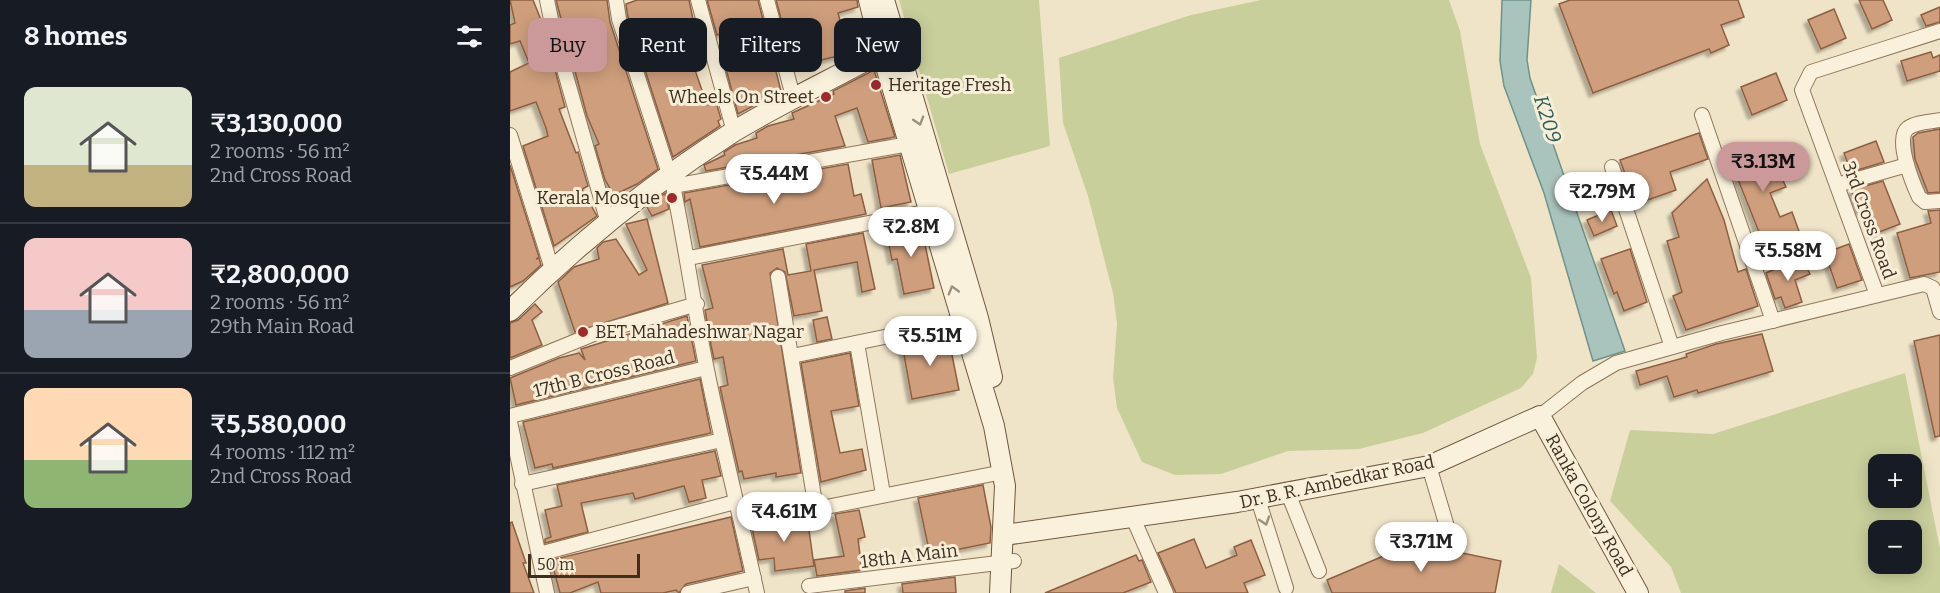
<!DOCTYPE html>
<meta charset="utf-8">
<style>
:root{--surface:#171b24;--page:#242831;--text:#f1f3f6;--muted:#9ea1a6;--line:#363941;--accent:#cc999b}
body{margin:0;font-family:Bitter,serif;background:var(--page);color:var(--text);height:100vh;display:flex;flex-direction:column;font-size:22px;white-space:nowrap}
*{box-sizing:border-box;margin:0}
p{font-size:20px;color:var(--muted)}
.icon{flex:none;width:33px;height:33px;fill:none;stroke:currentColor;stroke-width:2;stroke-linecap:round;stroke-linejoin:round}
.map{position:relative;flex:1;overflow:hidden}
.side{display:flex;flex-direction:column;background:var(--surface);width:510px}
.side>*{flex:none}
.banner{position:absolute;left:18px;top:18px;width:570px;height:54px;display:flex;gap:12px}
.controls{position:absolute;left:1358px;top:454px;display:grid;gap:12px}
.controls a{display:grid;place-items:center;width:54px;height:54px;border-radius:12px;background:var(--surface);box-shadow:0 3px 15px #0003;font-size:30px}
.scale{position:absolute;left:18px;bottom:15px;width:112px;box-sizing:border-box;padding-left:6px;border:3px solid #3d2e20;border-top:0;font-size:16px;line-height:21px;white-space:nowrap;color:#3d2e20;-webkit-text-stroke:4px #f7eed8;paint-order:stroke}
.price{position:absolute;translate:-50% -51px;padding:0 14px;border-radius:21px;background:#fff;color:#222;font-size:20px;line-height:39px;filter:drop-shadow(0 2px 3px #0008)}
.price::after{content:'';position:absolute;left:50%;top:36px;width:18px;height:14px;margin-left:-9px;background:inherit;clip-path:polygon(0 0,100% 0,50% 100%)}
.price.active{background:var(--accent);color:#111}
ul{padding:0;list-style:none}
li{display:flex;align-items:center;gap:18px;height:150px;padding:0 24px}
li+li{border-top:2px solid var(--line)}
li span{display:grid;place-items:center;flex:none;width:168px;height:120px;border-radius:12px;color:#555}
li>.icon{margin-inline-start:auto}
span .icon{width:72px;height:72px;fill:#fffc;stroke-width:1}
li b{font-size:26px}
h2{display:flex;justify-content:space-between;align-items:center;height:72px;padding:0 24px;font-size:26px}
.pill{padding:0 21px;border-radius:12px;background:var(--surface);box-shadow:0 3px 15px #0003;font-size:21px;line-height:54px}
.pill.active{background:var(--accent);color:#111}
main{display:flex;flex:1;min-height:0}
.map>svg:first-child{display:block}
.green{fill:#c9cf9b;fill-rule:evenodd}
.water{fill:#a9c4bc;stroke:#6f938a;stroke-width:1.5}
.building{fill:#cf9f7d;stroke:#8d5f41;stroke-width:1.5;filter:url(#shadow)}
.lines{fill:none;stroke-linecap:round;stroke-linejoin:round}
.street-casing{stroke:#8d765c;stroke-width:16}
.secondary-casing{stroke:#6f573f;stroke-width:22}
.street{stroke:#faf1dc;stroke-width:14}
.secondary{stroke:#faf1dc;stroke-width:20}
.oneway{stroke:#9c907e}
.poi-dot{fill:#9e2a2b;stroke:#f7eed8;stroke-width:2}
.labels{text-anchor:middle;stroke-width:6;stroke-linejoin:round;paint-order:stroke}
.poi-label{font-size:18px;fill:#3d2e20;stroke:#f7eed8;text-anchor:start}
.street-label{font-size:18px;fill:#3d2e20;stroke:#f7eed8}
.water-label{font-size:20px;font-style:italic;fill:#2f5d5a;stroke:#f7eed8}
</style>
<main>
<section class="side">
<h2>8 homes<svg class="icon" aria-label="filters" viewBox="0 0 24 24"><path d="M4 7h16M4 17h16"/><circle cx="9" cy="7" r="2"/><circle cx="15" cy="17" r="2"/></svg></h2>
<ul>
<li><span style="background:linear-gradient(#dfe7d0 65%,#c2b280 0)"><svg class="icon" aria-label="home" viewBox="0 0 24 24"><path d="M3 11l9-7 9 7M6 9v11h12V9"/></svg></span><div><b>₹3,130,000</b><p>2 rooms · 56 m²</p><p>2nd Cross Road</p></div></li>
<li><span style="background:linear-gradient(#f6c9c9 60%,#9aa5b1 0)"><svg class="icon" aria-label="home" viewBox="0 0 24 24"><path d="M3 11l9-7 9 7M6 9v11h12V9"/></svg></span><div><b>₹2,800,000</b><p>2 rooms · 56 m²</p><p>29th Main Road</p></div></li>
<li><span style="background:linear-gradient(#ffd9b3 60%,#8fb573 0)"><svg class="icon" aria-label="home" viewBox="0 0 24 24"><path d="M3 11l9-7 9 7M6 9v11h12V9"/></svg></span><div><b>₹5,580,000</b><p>4 rooms · 112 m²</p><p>2nd Cross Road</p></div></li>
</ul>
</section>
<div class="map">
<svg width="1430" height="593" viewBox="0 0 1430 593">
<defs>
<filter id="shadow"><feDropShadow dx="-4" dy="4" stdDeviation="1.5" flood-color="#0004"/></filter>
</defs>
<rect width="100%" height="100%" fill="#f0e4c8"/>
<g class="green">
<polygon points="389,0 529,0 540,146 439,174"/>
<polygon points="751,0 939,0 950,31 970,144 1021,278 1027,358 1023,374 1011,388 913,433 849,449 778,451 711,474 665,475 632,462 607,408 603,378 607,324 603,293 578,196 553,123 549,58 681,15"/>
<path d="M 1395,373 L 1430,549 L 1430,593 L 1171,593 L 1161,567 L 1100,501 L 1120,430 L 1203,434 ZM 1368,465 L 1401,465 L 1401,498 L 1368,498 ZM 1368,531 L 1401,531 L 1401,564 L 1368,564 Z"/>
<polygon points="1049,564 1086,593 1041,593"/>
</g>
<polygon class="water" points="992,0 1021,0 1017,60 1020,78 1115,351 1083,361 1034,193 994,86 990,61"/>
<g class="building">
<polygon points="0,0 23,0 33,25 55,107 49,109 66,153 68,152 78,186 72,189 87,216 44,246 13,146 38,136 36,128 26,102 0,111 0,72 19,63 10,41 0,44 0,25 5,23"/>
<polygon points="46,0 97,0 100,22 148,169 127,184 104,195 95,180 85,146 89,144 77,116"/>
<polygon points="127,0 179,0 191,57 182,61 197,105 206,102 211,119 208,121 210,126 163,157 118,17 116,4"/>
<polygon points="197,0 248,0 271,91 228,114 214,61 238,53 230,27 207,35"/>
<polygon points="266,0 347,0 348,7 328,13 339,53 284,67"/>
<polygon points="1060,0 1228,0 1234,17 1211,25 1219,45 1201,53 1199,49 1083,93 1049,4"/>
<polygon points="1349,0 1373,0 1382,20 1362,29"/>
<polygon points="1430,7 1430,22 1416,26 1411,15"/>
<polygon points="1324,9 1336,38 1311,49 1298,20"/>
<polygon points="1421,52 1423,58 1430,55 1430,71 1397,81 1391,61"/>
<polygon points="364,70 385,137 358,142 347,108 325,116 335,146 196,171 194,165 215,155 214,152 225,145 247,138 246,133 258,126 284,119 282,113 324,94 323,91"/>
<polygon points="1266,73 1277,100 1242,115 1231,87"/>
<polygon points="1430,129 1430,192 1418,193 1405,159 1403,137 1408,133"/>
<polygon points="1189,133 1198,159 1160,172 1166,190 1126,204 1110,160"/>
<polygon points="1366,141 1374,162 1341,172 1334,153"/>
<polygon points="1256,143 1276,187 1260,193 1270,217 1282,212 1290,234 1255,247 1219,157 1230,146 1233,154"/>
<polygon points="390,155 401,202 371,208 362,160"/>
<polygon points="338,164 344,196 351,194 356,214 190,247 180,199 175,202 174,193"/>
<polygon points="0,165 29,257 26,259 29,258 31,265 13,281 0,287"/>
<polygon points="1197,179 1214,220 1228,272 1236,269 1248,306 1176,330 1163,296 1172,292 1157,241 1169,237 1162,213"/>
<polygon points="1373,181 1390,224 1364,234 1354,209 1349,211 1341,190"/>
<polygon points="155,193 159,209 142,216 137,207"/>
<polygon points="1101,210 1107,226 1084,236 1077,220"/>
<polygon points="1430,210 1430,272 1400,278 1387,233 1421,223 1418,211"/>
<polygon points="137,219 158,303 65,332 48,282 64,267 89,259 87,248 93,242 106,239 129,275 137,270 116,224"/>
<polygon points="411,225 424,288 394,294 387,259 382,260 376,231"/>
<polygon points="353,233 365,289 352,292 347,262 304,270 312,311 284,316 275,272 267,268 260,273 291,473 266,477 266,473 234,479 232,471 229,472 210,387 218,385 213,357 204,359 201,345 195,310 203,308 192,265 273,249 278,275 301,271 296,244"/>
<polygon points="1339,244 1352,280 1327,288 1315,253"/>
<polygon points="1120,249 1137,302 1114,311 1107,292 1104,294 1091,259"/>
<polygon points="1292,257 1300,274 1285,280 1292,302 1275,308 1271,297 1265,299 1256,273"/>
<polygon points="25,304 32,312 22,320 32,345 0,358 0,323 8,320"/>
<polygon points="177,316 186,361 6,405 0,378 49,358 69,353 75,360 71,349"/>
<polygon points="317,317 322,339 307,342 303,320"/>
<polygon points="1252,334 1263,371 1188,393 1187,390 1164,397 1157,376 1130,385 1126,371 1177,357 1176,354 1206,344"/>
<polygon points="438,335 449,390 402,399 392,344"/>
<polygon points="1430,335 1430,436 1425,437 1404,341"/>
<polygon points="340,353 349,406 321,411 330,453 352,449 356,470 311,482 291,363"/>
<polygon points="190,379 201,433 43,468 42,464 25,468 13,422"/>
<polygon points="205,451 211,476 192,480 196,498 179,502 174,486 125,499 123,493 71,503 78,532 35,543 35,539 41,537 35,510 52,506 47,485"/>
<polygon points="473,485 481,527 480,543 420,555 408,498"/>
<polygon points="349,510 355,537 348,539 352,570 307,576 304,560 334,556 325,514"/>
<polygon points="297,516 304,566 265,571 264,558 249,560 240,519 250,518 251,523"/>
<polygon points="221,517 233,571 176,584 169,593 166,590 153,593 91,593 88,582 60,593 50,593 41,560"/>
<polygon points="2,522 16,563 13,563 24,593 0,593 0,523"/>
<polygon points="684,539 696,568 727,555 724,547 741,540 755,575 734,583 738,593 666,593 648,553"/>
<polygon points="904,543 991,561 985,593 822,593 817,580"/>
<polygon points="626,555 629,561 632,560 641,582 613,593 535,593"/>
<polygon points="445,577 446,593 393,593 392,584"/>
<polygon points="355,588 355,593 335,593 335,591"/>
</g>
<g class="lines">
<defs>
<g id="street">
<polyline points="37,0 44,34 98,223"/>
<polyline points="106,0 109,19 163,186 399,144"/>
<polyline points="188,0 224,132"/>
<polyline points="257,0 284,100"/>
<polyline points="1192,115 1263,321"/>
<path d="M 1430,120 C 1420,122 1406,122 1398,128 C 1384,138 1403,184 1409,197 L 1415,202 L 1430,201"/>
<polyline points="0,135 42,269"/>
<polyline points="1102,167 1162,347"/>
<polyline points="1327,185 1397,165"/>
<path d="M 163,186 C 176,247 184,309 197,370 C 212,445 231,519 247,593"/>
<polyline points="179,258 420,211"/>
<polyline points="268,277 306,509 493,472"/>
<polyline points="1367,295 1292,90 1301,72 1430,31"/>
<polyline points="347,343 373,494"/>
<polyline points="282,356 452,321"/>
<polyline points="0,368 86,333 187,304"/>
<polyline points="0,416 196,368"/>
<polyline points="1030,416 1072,383 1106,363 1212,333 1414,284 1423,288 1430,312"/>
<polyline points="0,422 37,593"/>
<polyline points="919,466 938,530"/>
<polyline points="12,484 212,440"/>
<polyline points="778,493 809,571"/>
<polyline points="748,499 776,588"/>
<polyline points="623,518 656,593"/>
<polyline points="29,554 225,502"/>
<polyline points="299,586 504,561"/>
<polyline points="178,593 244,578"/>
</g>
<g id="secondary">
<polyline points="359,0 372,53 484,426 495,486 490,593"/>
<polyline points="374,0 468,318 482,377"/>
<path d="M 0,311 C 67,244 143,183 223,132 C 274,101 331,75 383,46"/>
<polyline points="494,535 727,502 919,466 1030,416 1128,593"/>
</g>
</defs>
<use href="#street" class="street-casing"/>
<use href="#secondary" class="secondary-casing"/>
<use href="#street" class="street"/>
<use href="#secondary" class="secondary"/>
</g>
<defs><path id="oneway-chevron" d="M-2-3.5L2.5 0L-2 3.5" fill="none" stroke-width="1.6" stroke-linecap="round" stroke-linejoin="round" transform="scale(1.5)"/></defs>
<g class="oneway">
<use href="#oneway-chevron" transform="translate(409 121) rotate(73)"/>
<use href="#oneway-chevron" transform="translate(443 290) rotate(-106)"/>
<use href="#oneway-chevron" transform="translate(755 521) rotate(72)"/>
</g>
<g class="poi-dot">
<circle cx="366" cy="85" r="6"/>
<circle cx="316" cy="97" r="6"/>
<circle cx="162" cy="198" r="6"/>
<circle cx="73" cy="332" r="6"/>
</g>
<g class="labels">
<g class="poi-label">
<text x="378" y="91">Heritage Fresh</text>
<text x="304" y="103" text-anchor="end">Wheels On Street</text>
<text x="150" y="204" text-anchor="end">Kerala Mosque</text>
<text x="85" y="338">BET Mahadeshwar Nagar</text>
</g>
<g class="street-label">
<text transform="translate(1359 220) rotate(70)" y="6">3rd Cross Road</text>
<text transform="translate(94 374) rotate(-14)" y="6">17th B Cross Road</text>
<text transform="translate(827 482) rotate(-12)" y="6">Dr. B. R. Ambedkar Road</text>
<text transform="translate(1079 505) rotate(61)" y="6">Ranka Colony Road</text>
<text transform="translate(399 556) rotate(-7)" y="6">18th A Main</text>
</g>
<g class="water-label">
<text transform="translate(1038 119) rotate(72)" y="7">K209</text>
</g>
</g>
</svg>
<div class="controls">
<a>+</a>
<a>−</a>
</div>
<div class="scale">50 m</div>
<b class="price active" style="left:1253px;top:193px">₹3.13M</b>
<b class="price" style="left:264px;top:205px">₹5.44M</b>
<b class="price" style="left:1092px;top:223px">₹2.79M</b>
<b class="price" style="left:401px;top:258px">₹2.8M</b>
<b class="price" style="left:1278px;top:282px">₹5.58M</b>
<b class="price" style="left:420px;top:367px">₹5.51M</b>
<b class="price" style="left:274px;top:543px">₹4.61M</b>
<b class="price" style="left:911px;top:573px">₹3.71M</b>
<div class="banner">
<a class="pill active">Buy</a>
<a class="pill">Rent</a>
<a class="pill">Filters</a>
<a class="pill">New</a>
</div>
</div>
</main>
